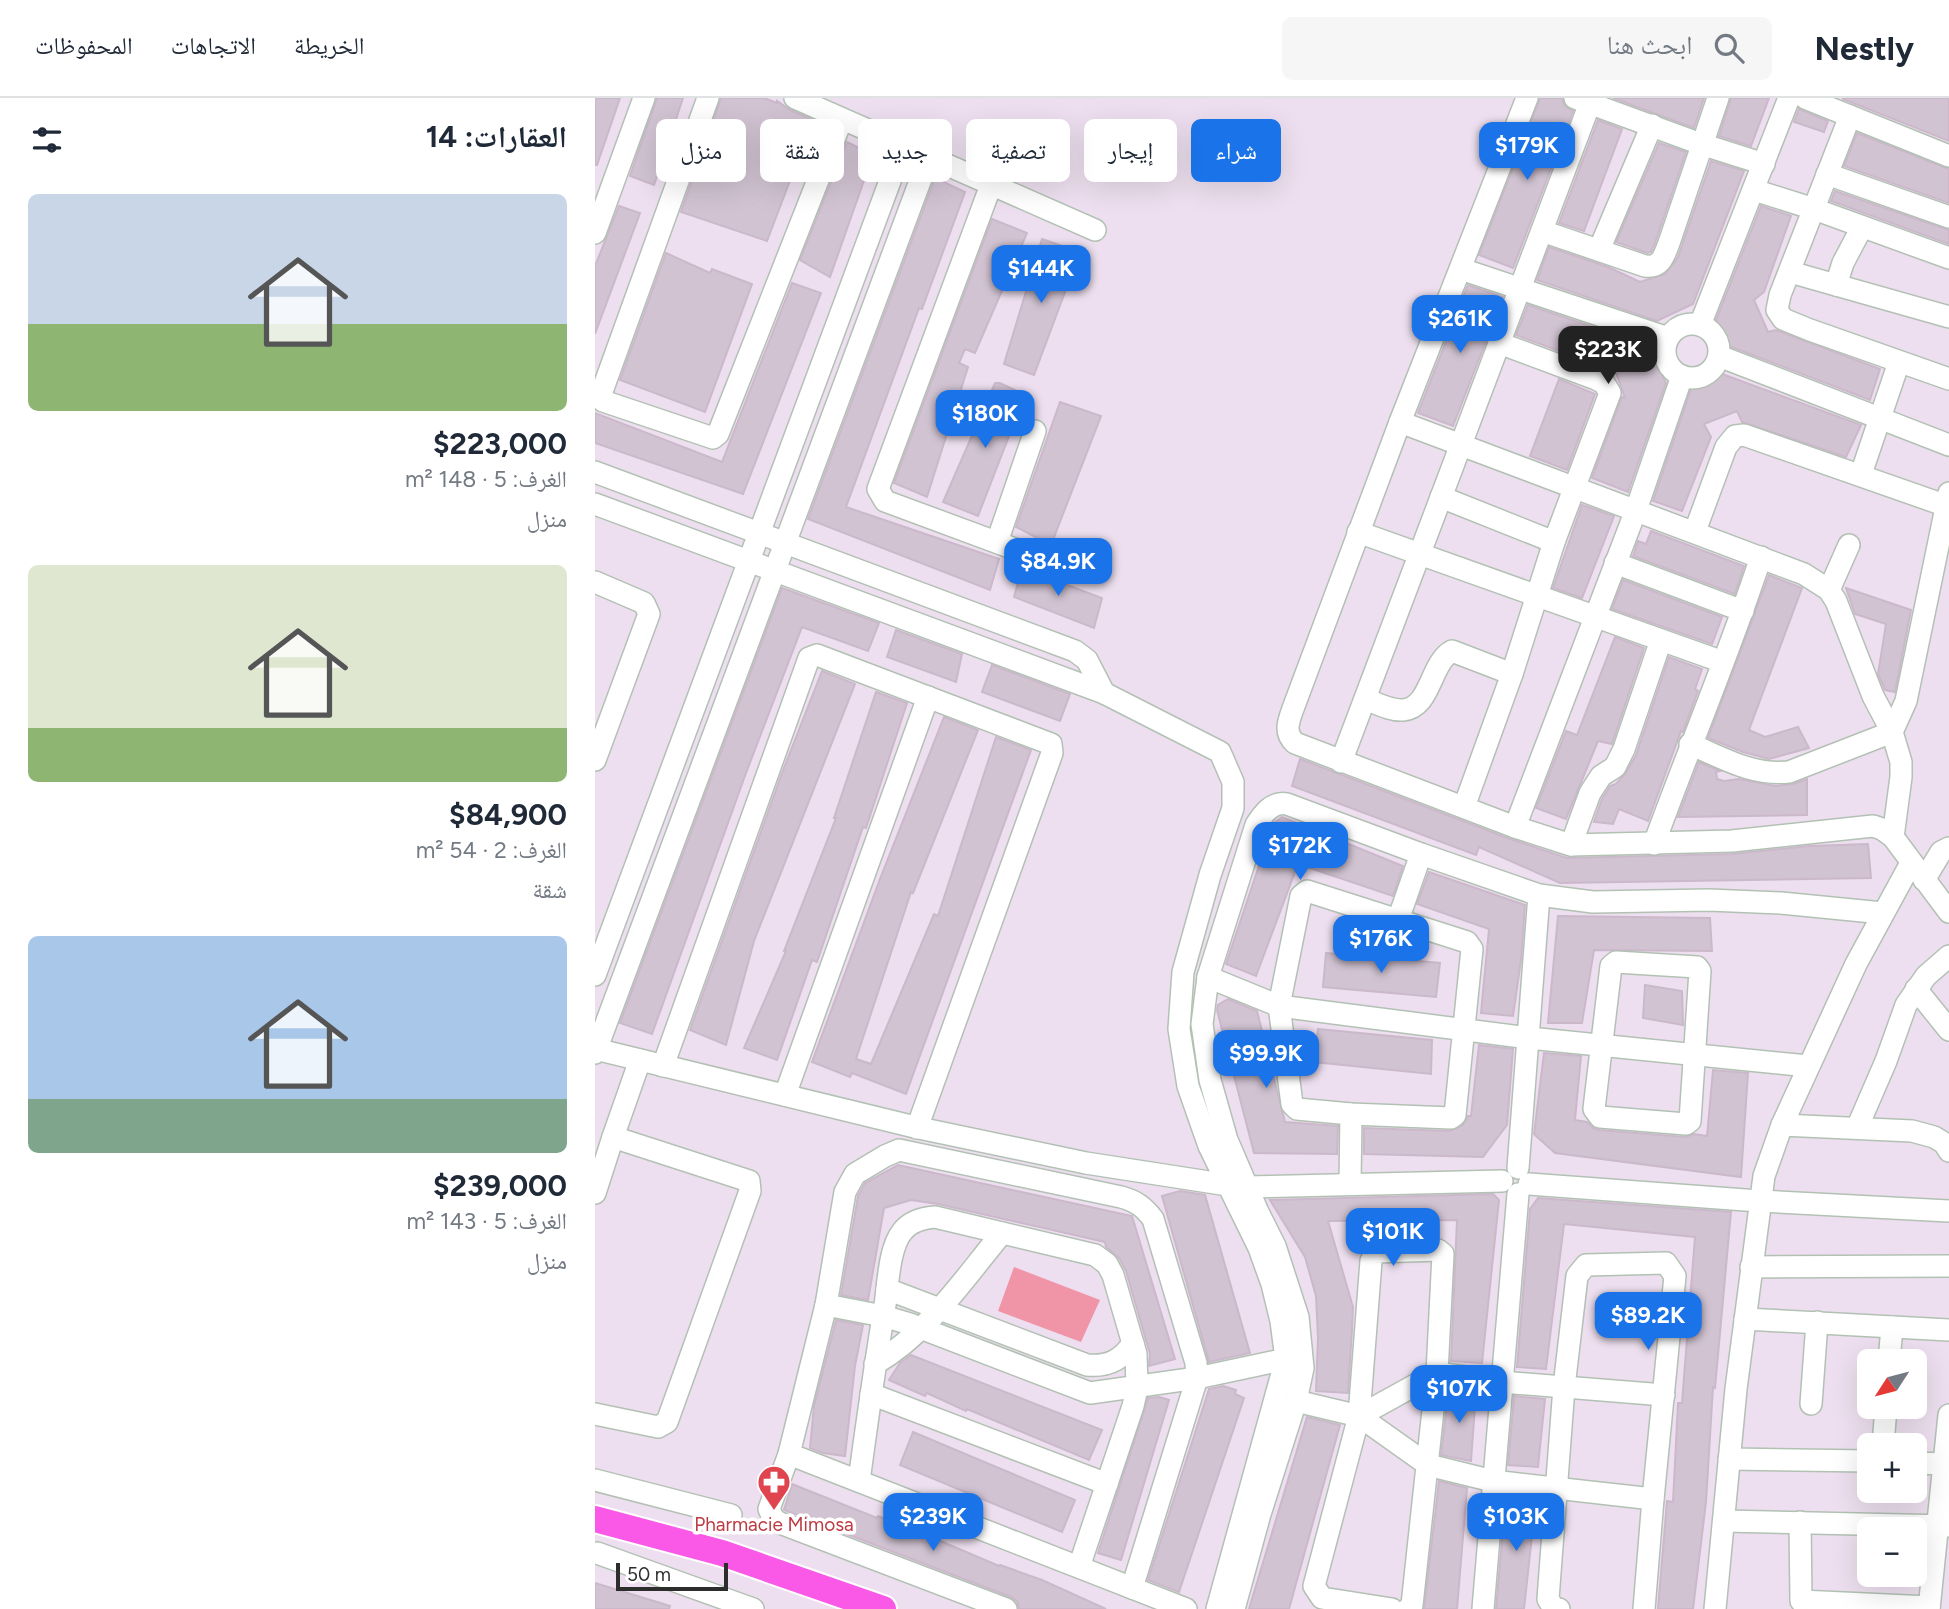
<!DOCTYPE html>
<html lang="ar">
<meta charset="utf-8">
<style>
:root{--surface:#fff;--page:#f6f6f7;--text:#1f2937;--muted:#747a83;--line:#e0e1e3;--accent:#1a73e8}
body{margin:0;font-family:Figtree,"Noto Naskh Arabic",sans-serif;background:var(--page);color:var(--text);direction:rtl;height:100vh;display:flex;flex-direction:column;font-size:26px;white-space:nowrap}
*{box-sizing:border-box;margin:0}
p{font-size:23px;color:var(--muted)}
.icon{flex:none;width:38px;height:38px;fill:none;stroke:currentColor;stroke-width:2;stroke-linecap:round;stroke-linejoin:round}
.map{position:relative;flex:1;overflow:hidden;direction:ltr}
.side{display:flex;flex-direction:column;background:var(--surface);width:595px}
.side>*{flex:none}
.banner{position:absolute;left:21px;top:21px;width:665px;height:63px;direction:rtl;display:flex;gap:14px}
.needle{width:46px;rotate:234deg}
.controls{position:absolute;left:1262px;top:1251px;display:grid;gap:14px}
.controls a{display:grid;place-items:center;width:70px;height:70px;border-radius:10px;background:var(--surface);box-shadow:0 7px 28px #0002;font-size:35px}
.scale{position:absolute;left:21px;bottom:18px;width:112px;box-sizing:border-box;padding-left:7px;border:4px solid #2d2d2d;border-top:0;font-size:19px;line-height:24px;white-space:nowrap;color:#2d2d2d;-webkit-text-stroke:5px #fff;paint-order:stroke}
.price{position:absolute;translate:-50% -60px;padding:0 16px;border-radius:14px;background:var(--accent);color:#fff;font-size:23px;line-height:46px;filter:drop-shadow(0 2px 4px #0008)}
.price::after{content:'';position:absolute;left:50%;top:42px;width:21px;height:16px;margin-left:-10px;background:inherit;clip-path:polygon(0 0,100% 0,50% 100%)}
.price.current{background:#222;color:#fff}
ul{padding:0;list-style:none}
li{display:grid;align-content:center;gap:14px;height:371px;padding:0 28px}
li span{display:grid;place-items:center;height:217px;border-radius:10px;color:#555}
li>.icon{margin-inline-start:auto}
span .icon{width:126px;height:126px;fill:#fffc;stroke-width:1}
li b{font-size:30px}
h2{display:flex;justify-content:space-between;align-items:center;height:84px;padding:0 28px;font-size:30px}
.pill{padding:0 24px;border-radius:10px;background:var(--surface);box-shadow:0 7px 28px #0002;font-size:24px;line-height:63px}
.pill.current{background:var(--accent);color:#fff}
header{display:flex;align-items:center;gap:42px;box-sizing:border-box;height:98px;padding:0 35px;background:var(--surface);border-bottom:2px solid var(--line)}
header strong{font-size:33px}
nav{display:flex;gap:38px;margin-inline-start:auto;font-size:24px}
.search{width:490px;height:63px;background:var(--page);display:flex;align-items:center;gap:18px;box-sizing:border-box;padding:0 24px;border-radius:10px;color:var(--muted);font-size:26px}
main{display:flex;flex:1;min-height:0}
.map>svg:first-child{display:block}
.pitch{fill:#f094a8}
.building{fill:#d1c3d2;stroke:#cbb8cb;stroke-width:2}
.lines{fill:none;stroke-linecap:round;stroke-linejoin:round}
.minor-casing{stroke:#b3c1b4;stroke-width:24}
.major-casing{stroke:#fff;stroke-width:30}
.minor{stroke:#fff;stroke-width:21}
.major{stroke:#f959e6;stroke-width:26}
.labels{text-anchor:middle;stroke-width:7;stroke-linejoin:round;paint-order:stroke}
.health-label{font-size:19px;fill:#be3a42;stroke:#fff}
</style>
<header>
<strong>Nestly</strong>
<div class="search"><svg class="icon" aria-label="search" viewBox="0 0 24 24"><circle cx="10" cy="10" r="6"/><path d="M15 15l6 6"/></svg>ابحث هنا</div>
<nav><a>الخريطة</a><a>الاتجاهات</a><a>المحفوظات</a></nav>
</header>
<main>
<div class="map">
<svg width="1354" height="1511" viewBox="0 0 1354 1511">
<rect width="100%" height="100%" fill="#eddfef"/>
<polygon class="pitch" points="419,1169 505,1202 486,1244 403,1213"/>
<g class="building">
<polygon points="0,0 25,0 2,67 0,67"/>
<polygon points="62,0 88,0 59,87 35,78"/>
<polygon points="126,0 169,0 182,5 182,3 195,12 218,22 172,143 86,114"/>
<polygon points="945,0 967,0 970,8 978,13 918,170 884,157"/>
<polygon points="1018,0 1109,0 1099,30"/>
<polygon points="1136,0 1174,0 1156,48 1124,38"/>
<polygon points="1248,0 1354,0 1354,43 1248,1"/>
<polygon points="1204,11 1233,23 1229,34 1199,24"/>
<polygon points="1003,22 1027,31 989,133 964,125"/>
<polygon points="1262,35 1354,71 1354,105 1249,68"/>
<polygon points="252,44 278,57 235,179 205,162"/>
<polygon points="1064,45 1091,54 1060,145 1056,154 1052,155 1021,144"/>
<polygon points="1116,63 1149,73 1098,206 1062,223 942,182 954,149 1013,169 1045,184 1070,176 1083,159"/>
<polygon points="340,80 370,94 327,211 324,210 251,409 404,461 395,492 213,421"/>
<polygon points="1240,93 1354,132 1354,146 1236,103"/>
<polygon points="24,108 45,115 0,236 0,168"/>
<polygon points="1166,108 1196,118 1169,194 1159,202 1173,234 1181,232 1285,271 1275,302 1134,248 1121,222"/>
<polygon points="397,121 432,135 380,255 370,251 364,265 373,269 332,399 299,385"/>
<polygon points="447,141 485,154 439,277 409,266"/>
<polygon points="71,155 115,175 117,171 157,186 110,314 25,282"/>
<polygon points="197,185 226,195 148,396 0,345 0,315 127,364"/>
<polygon points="873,187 908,199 858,328 823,315"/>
<polygon points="933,207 1054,248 1071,285 1033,394 997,380 1027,299 1030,300 1015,258 1012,268 1007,269 921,237"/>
<polygon points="1127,276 1266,327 1251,359 1147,324 1142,313 1109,326 1116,339 1087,413 1058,403 1097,288"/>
<polygon points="964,281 1000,296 972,372 935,358"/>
<polygon points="400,285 405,285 430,297 383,418 348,404"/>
<polygon points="465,304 506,318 456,447 421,429"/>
<polygon points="987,407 1019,418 987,500 958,490"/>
<polygon points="1056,433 1149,468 1140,496 1038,458 1043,443 1051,446"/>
<polygon points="427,470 507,500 499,530 419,499"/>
<polygon points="1174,477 1207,490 1154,632 1170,639 1203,629 1214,650 1174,661 1148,654 1113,640"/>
<polygon points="1028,482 1127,519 1117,546 1017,511"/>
<polygon points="187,490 284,525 273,553 207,529 151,675 57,936 25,925"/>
<polygon points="1251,490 1316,512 1300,594 1290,592 1283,576 1291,526 1260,516"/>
<polygon points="301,532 367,556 361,584 292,559"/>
<polygon points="1020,539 1049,550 1017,646 1003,643 971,721 941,710 971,633 982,637"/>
<polygon points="1074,559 1107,571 1100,591 1103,593 1088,634 1086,633 1053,723 1024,711 1018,726 999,724 1007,701 1015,688 1021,686 1031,675 1041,657"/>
<polygon points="397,567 475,596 465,623 387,594"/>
<polygon points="227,573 260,586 159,843 131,947 95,932 187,675"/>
<polygon points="281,594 312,605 271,730 268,729 222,864 217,862 182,962 149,950 191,853 189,853 241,720 239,720"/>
<polygon points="349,619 383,632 318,795 316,794 261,961 276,966 339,816 343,818 401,639 436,652 311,996 257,975 255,979 217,964 285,781"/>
<polygon points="705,661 915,741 972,760 1137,756 1214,748 1273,746 1276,780 965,785 884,749 881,757 697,688"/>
<polygon points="1104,664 1125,673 1121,674 1122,681 1129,683 1144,681 1181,688 1198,686 1212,681 1212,717 1083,719"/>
<polygon points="687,719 808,768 798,798 703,766 661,878 631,866 678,726"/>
<polygon points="834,774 930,807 926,862 918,918 886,915 894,831 822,806"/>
<polygon points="963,818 1115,820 1117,853 999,852 987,925 953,925"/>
<polygon points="731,855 845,865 841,899 728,889"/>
<polygon points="1050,887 1087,893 1088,927 1048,920"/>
<polygon points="633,901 662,913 690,1024 743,1028 742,1056 659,1055 622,912 623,907"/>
<polygon points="723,931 837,942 836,976 719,964"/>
<polygon points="884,947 918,951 912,1027 888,1059 769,1056 769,1030 855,1033 868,1027 873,1018 876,1018"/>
<polygon points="949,955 986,958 980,1022 992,1024 998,1030 1004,1032 1090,1039 1099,1036 1112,1038 1118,972 1153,975 1146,1079 960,1055 939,1036"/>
<polygon points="303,1067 537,1118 580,1261 554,1268 555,1256 531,1173 524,1160 511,1149 510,1144 343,1106 316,1102 289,1110 273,1202 246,1197 263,1098 270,1085"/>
<polygon points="585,1093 610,1097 655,1255 614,1264 567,1098"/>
<polygon points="898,1096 904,1102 887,1265 856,1263 862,1122 733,1123 758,1209 757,1232 753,1295 721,1293 723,1240 721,1198 710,1159 675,1102"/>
<polygon points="943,1100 1136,1114 1120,1290 1118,1289 1111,1404 1098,1511 1063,1511 1072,1403 1078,1404 1083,1305 1087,1305 1100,1139 969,1126 951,1271 922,1269 935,1111"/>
<polygon points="241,1222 268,1227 260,1268 250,1358 228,1355 215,1350 219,1308"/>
<polygon points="316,1257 507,1332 494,1362 372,1311 371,1313 332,1295 330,1298 294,1282 305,1265"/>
<polygon points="628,1288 641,1292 640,1296 649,1300 584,1494 553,1482 614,1291"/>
<polygon points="854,1290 881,1294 876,1363 846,1357"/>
<polygon points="919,1298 950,1301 943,1369 913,1367"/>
<polygon points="564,1299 574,1302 526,1462 503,1455 553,1300"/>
<polygon points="712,1319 745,1327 694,1511 654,1511"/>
<polygon points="318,1334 480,1402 467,1434 305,1367"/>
<polygon points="844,1383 872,1390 862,1511 829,1511"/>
<polygon points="197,1386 282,1420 283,1418 322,1433 404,1468 405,1467 447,1482 511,1511 424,1511 422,1503 416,1499 189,1412"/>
<polygon points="911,1398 941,1401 929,1511 901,1511"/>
<polygon points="0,1485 75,1508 74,1511 0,1511"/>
</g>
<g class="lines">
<defs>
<g id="minor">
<polyline points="113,0 5,299 8,303 118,340 123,336 247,21"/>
<polyline points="200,0 500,132"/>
<path d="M 932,0 L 805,324 L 699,608 C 694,622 688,634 700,645 L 920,729 L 976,747 L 1137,743 L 1278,728 L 1287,731 L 1298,739 L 1354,814"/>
<polyline points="980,0 1106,46 1169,66"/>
<polyline points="1210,0 1354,58"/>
<polyline points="1255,18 1185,197 1182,212 1188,221 1215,232 1354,281"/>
<polyline points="1232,76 1354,119"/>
<polyline points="396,87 283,391 290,403 463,467"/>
<polyline points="1159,92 1219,111 1354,160"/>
<path d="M 947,133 L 1050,168 C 1066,170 1069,158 1074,145 L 1123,0"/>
<polyline points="0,135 49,0"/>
<polyline points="1004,152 1057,27"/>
<polyline points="866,171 1073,240"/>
<polyline points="1195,174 1354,219"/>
<polyline points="1241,187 1248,165 1267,129"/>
<circle cx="1097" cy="253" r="27"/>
<polyline points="1105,227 1194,0"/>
<polyline points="1124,258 1354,347"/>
<polyline points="805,324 1209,476 1234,492 1241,503 1278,598 1297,634 1306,664 1306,679 1298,739"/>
<polyline points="0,374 480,553 492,562 509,595"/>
<polyline points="1266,376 1304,264"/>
<polyline points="846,399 959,444"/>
<polyline points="0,406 509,595 625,654 638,684 638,710 615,777 588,874 584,931 593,988 614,1048 664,1150 677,1186 686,1223 691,1261 622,1511"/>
<polyline points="1100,433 1131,349 1140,338 1149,337 1352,408"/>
<polyline points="763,434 1128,564"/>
<polyline points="402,444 440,333"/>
<polyline points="1020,465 1148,513"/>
<polyline points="0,484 49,505 54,516 0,662"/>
<polyline points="1234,492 1254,447"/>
<path d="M 770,601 C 781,605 796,613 808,612 C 836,610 835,565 857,553 L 917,576"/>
<path d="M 1095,646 C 1128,660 1158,678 1194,674 L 1297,634 L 1311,603 L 1354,395"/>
<polyline points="746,664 995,5"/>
<polyline points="869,709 917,576 959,444 1015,295 1009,285 1001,281 904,245"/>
<polyline points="920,729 1041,412 1087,278"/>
<path d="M 1059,746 C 1094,650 1134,556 1166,459"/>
<polyline points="976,747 995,695 1006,678 1020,669 1029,651 1066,542"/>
<polyline points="1329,782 1346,754 1354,750"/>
<polygon points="712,793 872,844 877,851 860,1017 856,1020 756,1016 702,1011 697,1006 684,908 706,798"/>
<polyline points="803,822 826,756"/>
<polygon points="1021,864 1102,869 1105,873 1095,1023 1091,1026 1005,1019 999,1011 1016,868"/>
<polyline points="0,877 308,48"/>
<polyline points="613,879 684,908 934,940 1213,968"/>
<polyline points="1321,891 1354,932"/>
<polyline points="0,951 324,1030 491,1065 633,1087 652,1089 907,1083"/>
<polyline points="0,955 334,59"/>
<polyline points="68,968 214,560 222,557 456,646 457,655 322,1030"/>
<polyline points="190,997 333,599"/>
<polyline points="1187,1027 1317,1033 1339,1039 1349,1045 1354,1053"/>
<polyline points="1262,1030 1291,963 1311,907 1331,878 1354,858"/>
<polyline points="923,1070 944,797"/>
<polyline points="755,1085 756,1016"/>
<polyline points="934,1086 1164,1103 1354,1113"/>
<polyline points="0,1095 18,1039"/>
<polyline points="1156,1169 1354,1168"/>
<path d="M 292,1191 L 492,1267 C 513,1269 527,1262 538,1245"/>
<polyline points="231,1207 288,1218 315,1226 495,1295 602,1280 691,1261"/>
<polyline points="1150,1221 1354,1232"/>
<polyline points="1294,1264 1297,1229"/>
<path d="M 280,1266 C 334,1234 368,1182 407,1135"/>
<polyline points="276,1296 512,1386"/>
<polyline points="701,1303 764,1318 833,1367 898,1383 1058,1401 1049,1511"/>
<polyline points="1216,1306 1222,1224"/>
<polyline points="0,1316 63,1329 72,1324 155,1093 154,1083 18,1039 45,962"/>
<polyline points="764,1318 842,1275 906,1284 1069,1297"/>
<polyline points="1288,1348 1291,1309"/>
<polyline points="194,1356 591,1511"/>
<polyline points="1134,1361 1274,1363"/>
<polyline points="1320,1365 1349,1366"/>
<polyline points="0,1382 136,1417"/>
<path d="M 264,1383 C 272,1324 280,1266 290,1207 C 293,1187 294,1150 307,1134 C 315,1123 327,1120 340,1119 L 500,1157 L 512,1166 L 518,1177 L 541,1256 L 542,1290 L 538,1308 L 484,1469"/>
<polyline points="1129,1423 1354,1428"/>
<polyline points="1205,1424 1206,1503 1334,1509"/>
<polyline points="2,1455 158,1511"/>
<path d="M 411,1511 L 185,1425 L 179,1422 L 174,1411 L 194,1356 L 231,1207 L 250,1094 L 260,1076 L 290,1058 L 304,1052 L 526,1099 C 541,1103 549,1109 558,1121 L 601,1265 L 602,1280 L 537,1490"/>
<path d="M 639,1511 L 665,1416 L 701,1303 L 708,1270 L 703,1219 L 680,1148 L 662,1112 L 632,1042 L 615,982 L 607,926 L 613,879 L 661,727 C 668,716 677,703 692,706 L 826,756 L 944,797 L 998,804 L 1114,802 L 1186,805 L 1288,815"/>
<polyline points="797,1511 727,1500 719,1488 764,1318 776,1163 780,1154 843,1152 848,1156 842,1275 817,1507 813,1511"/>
<polyline points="888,1511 923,1096"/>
<polyline points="964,1511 959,1511 953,1501 969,1289 982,1178 991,1167 1071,1165 1080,1178 1058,1401"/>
<polyline points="1120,1511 1141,1291 1169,1078 1187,1027 1261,866 1316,765"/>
<polyline points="1334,1511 1354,1317"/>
</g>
<polyline id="major" points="0,1421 127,1455 288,1511"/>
</defs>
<use href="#minor" class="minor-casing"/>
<use href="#major" class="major-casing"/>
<use href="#minor" class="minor"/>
<use href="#major" class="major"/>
</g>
<defs>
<symbol id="pharmacy-pin" viewBox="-11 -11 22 30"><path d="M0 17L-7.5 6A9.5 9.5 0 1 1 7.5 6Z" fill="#e0444e" stroke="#fff"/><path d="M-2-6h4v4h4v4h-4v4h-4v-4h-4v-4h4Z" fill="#fff"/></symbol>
</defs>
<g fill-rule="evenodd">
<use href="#pharmacy-pin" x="160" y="1365" width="38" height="52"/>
</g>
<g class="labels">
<g class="health-label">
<text x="179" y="1433">Pharmacie Mimosa</text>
</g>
</g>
</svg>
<div class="controls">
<a><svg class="needle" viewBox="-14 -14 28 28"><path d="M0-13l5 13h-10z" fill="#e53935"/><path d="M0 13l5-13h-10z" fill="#747a83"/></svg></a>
<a>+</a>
<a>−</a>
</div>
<div class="scale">50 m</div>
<b class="price" style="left:932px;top:84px">$179K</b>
<b class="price" style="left:446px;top:207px">$144K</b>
<b class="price" style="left:865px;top:257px">$261K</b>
<b class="price current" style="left:1013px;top:288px">$223K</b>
<b class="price" style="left:390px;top:352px">$180K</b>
<b class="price" style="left:463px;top:500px">$84.9K</b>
<b class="price" style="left:705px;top:784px">$172K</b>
<b class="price" style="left:786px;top:877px">$176K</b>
<b class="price" style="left:671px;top:992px">$99.9K</b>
<b class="price" style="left:798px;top:1170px">$101K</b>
<b class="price" style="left:1053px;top:1254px">$89.2K</b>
<b class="price" style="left:864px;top:1327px">$107K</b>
<b class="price" style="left:338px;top:1455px">$239K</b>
<b class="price" style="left:921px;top:1455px">$103K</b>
<div class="banner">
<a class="pill current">شراء</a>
<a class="pill">إيجار</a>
<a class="pill">تصفية</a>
<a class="pill">جديد</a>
<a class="pill">شقة</a>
<a class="pill">منزل</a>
</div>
</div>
<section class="side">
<h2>العقارات: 14<svg class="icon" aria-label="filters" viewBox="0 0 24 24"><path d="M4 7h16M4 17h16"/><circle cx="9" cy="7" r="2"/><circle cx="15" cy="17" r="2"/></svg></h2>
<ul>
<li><span style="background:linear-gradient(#c9d6e8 60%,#8fb573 0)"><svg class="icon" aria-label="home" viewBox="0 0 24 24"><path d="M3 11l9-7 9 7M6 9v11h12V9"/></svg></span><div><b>$223,000</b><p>الغرف: 5 · 148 m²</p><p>منزل</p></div></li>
<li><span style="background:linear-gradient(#dfe7d0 75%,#8fb573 0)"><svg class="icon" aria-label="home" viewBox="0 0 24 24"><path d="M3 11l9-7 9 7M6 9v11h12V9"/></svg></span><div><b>$84,900</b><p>الغرف: 2 · 54 m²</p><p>شقة</p></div></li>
<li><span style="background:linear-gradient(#a9c7e8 75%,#7fa58c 0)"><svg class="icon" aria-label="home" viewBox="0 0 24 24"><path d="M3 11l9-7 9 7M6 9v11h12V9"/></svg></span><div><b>$239,000</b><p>الغرف: 5 · 143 m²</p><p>منزل</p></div></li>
</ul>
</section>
</main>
